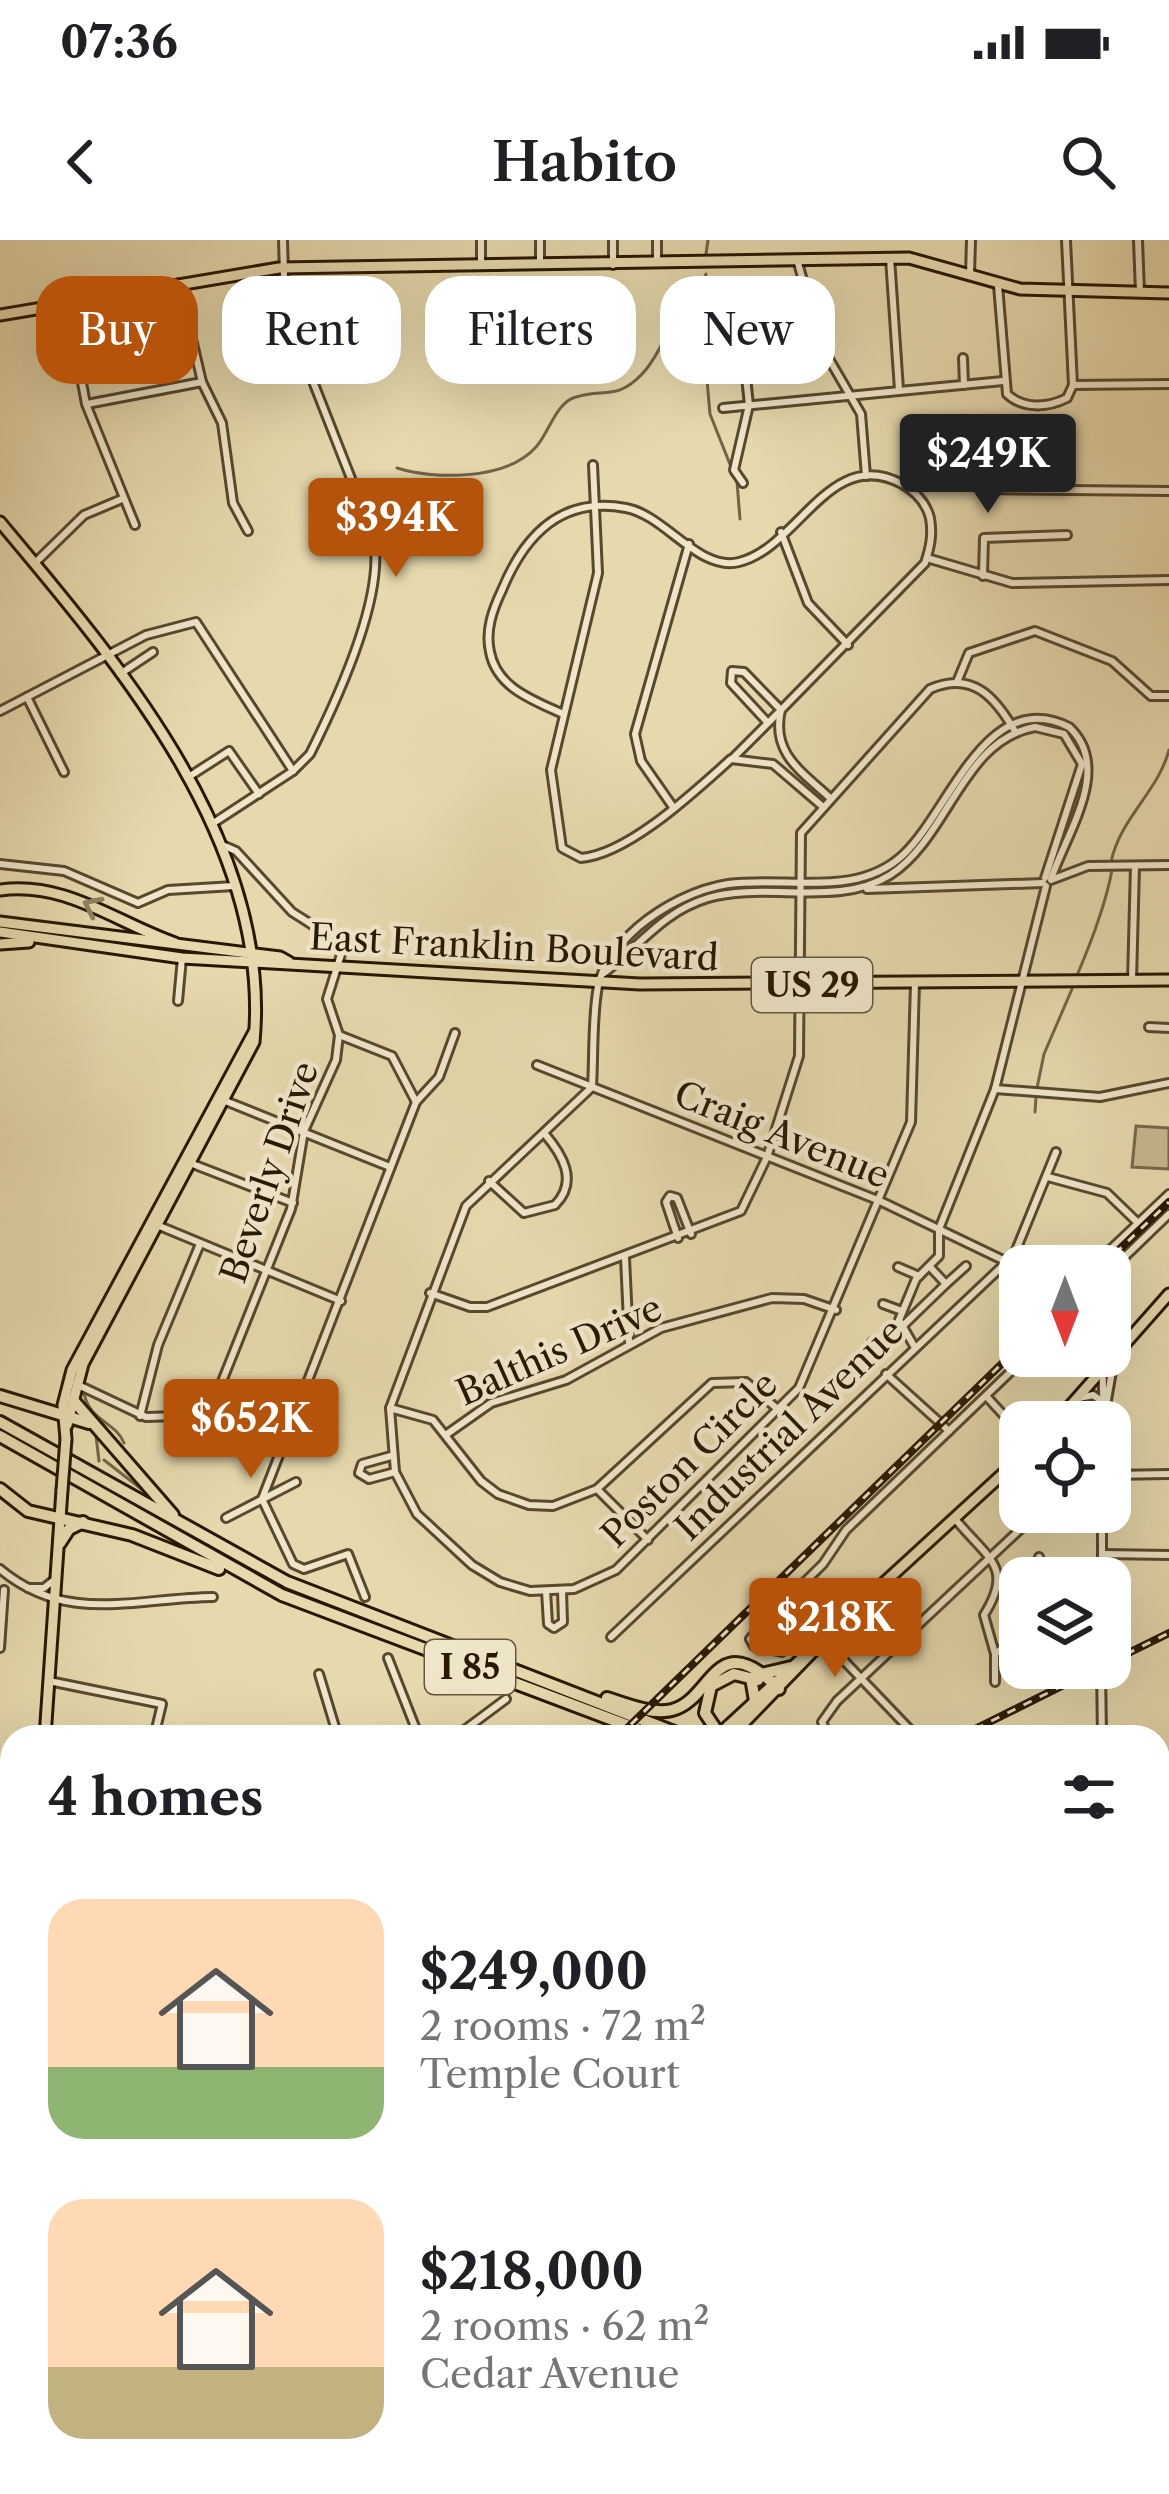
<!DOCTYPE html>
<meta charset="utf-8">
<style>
:root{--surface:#fff;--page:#f6f6f6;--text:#202124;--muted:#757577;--accent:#b45309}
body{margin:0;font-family:"Libre Caslon Text",serif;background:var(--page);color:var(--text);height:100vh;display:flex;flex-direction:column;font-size:45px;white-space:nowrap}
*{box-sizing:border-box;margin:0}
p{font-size:39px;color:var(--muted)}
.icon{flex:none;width:66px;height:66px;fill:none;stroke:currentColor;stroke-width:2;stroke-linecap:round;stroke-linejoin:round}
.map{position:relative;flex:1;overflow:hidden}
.panel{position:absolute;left:0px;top:1485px;width:1170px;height:771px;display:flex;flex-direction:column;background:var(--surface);border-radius:36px 36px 0 0;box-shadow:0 12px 48px #0002}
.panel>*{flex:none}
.hud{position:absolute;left:36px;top:36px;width:1098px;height:108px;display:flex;gap:24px}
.needle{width:78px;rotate:180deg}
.buttons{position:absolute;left:999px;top:1005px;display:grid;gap:24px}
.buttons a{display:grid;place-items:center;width:132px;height:132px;border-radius:24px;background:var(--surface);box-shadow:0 12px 48px #0002;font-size:60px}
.price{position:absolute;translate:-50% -102px;padding:0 27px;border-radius:12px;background:var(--accent);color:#fff;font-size:39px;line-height:78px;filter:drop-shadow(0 3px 6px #0008)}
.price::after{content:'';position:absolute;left:50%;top:72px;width:36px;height:27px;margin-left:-18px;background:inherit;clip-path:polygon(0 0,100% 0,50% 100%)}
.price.current{background:#222;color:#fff}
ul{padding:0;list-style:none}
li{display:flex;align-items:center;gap:36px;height:300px;padding:0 48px}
li span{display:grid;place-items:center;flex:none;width:336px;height:240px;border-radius:36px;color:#555}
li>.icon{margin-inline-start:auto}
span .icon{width:144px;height:144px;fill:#fffc;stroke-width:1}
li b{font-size:51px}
h2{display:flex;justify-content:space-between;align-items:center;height:144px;padding:0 48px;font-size:51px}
.chip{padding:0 42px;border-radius:36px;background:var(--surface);box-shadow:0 12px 48px #0002;font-size:42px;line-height:108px}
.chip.current{background:var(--accent);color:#fff}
.status{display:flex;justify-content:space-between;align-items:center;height:84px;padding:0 60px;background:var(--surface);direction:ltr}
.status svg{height:33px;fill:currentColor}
header{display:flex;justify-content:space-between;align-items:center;height:156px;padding:0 48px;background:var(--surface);font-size:54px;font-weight:600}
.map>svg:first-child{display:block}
.green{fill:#c6b890;stroke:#776849;stroke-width:3}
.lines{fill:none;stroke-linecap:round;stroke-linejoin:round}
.stream{stroke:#736446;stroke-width:3}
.minor-casing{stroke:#58482d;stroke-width:12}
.major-casing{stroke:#281802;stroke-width:15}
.highway-casing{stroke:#281802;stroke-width:16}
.minor{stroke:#efe6ca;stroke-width:6}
.major{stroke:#e6d9ad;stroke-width:9}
.highway{stroke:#e6d9ad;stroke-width:10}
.rail-casing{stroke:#281802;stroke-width:8}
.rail{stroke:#efe6ca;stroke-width:3;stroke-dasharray:9;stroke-linecap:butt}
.major-bridge-casing{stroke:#281802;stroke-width:15;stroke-linecap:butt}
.major-bridge{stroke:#e6d9ad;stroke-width:9}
.oneway{stroke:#908260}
.labels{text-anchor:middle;stroke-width:9;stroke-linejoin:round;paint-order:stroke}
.shield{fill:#efe6ca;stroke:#64563e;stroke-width:3}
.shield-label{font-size:33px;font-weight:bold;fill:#281802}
.street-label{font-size:36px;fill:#281802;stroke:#efe6ca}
</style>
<div class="status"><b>07:36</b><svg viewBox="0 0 49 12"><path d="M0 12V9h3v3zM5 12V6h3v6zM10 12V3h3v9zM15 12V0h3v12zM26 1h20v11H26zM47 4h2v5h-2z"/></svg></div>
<header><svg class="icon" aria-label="back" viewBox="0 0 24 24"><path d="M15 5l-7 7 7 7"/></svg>Habito<svg class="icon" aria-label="search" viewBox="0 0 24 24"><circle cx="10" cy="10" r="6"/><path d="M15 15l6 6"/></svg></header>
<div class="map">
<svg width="1169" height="2254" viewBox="0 0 1169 2254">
<rect width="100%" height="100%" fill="#e6d9ad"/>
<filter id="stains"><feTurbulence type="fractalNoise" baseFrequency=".00167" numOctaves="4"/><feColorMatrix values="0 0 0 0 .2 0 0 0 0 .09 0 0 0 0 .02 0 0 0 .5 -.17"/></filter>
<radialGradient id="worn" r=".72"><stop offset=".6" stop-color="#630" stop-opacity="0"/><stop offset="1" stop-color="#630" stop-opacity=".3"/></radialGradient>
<g class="green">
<polygon points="1136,886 1169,888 1169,929 1132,927"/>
<polygon points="636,2244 1030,2244 1030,2254 911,2254 893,2247 888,2254 638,2254"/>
</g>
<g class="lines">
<g class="stream">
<polyline points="706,14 708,0"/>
<polyline points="706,34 699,50 710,174 737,242 740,279"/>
<path d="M 397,228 C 435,240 507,240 536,207 C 549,193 556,162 576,157 C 604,148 617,161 643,133 C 666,108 671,71 699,50"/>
<path d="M 1111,622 C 1120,578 1158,552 1169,510"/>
<path d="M 1078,733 C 1092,700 1106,663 1112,630"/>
<polyline points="1037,848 1044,814 1072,749"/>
<polyline points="1035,872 1036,857"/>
<path d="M 84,1153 C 89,1181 116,1182 124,1203"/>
<polyline points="96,1196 99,1221"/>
<polyline points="104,1220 149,1255"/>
<polyline points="717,2254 720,2244"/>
</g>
<defs>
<g id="minor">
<polyline points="481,0 481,26"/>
<polyline points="540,0 540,22"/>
<polyline points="613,0 613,25"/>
<polyline points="1066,0 1073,145"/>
<polyline points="1138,0 1140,52"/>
<polyline points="890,18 899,150"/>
<polyline points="657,21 657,0"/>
<polyline points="798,23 822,107 861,174 866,236"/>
<polyline points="970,35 971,0"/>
<polyline points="179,43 202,142 222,183 233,263 248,291"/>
<path d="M 998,45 L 1007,154 C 1023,169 1047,168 1067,158 L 1073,145"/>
<polyline points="67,63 86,164 135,285"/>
<polyline points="743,109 749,165 734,230 743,243"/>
<polyline points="963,118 964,145"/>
<polyline points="1073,145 1169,144"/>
<polyline points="87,164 202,142"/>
<polyline points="723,168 1003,141"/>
<path d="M 593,225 L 598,333 L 551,530 L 562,608 L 581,618 C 629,614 695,551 731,519 L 773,524 L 822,566"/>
<polyline points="980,249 1169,251"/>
<polyline points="370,288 406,274"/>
<polyline points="781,292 808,363 848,405"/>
<polyline points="927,318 1012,343 1169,340"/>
<polyline points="35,323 84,275 122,259"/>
<polyline points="983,336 984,298 1067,295"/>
<polyline points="120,434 153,412"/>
<polyline points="957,442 969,413 1035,391 1112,421 1151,456 1169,456"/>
<polyline points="27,457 64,532"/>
<polyline points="0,471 146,395 196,382 293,531"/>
<path d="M 563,474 C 533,460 497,448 490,412 C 485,390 493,369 502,350 C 525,294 562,256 626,268 C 665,275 699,332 739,322 C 798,308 830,205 902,244 C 916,252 926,262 930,278 C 933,295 930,308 925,323 L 781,470 C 771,513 801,531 829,557"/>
<polyline points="733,518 781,470 744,432 732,431 731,443 768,483"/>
<polyline points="187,538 229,511 259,554"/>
<polyline points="673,567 641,521 635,494 689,304"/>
<path d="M 212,584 L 293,531 L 310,514 C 337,460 389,349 372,292 L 285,70 L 283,0"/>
<polyline points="0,624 64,631 138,663 168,650 234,646"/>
<polyline points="1051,640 1088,626 1169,625"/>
<polyline points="867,649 1043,643"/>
<path d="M 604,733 C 640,706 662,672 708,658 C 765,641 838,668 890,635 C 949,597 962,500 1035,487 L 1064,494 L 1082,524 L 1045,638"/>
<polyline points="1132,741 1135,626"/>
<polyline points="178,761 182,718"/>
<polyline points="1149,787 1169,788"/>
<polyline points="339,795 392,816 416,862"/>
<polyline points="537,825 880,961 1003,1020"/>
<polyline points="592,847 466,966 390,1168 395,1232 417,1274 472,1325 500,1342 530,1351 574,1349 616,1330 799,1148 911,882 915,743"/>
<path d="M 592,847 C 594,814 592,778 598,746 C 603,722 620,703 638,687 C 663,666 696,649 728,644 C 787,636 857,659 904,614 C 949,572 987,445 1069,487 C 1113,528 1067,592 1051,639"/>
<polyline points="995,849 1100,857 1169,843"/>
<polyline points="223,860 390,927"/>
<polyline points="190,923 293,963"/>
<polyline points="1048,937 1107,953 1138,983"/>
<path d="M 489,941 L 524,973 L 555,965 C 579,941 562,914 544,893"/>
<polyline points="157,985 341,1061"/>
<polyline points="678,998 666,962 670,956 677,958 691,994"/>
<polyline points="625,1018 629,1102"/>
<polyline points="1093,1026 1169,954"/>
<polyline points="898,1027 919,1036"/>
<polyline points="930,1027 946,1044 966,1026"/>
<polyline points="1110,1031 1169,974"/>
<path d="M 430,1053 L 470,1067 L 487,1067 L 741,971 L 767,917 L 799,816 L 801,593 L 930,449 C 973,430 996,458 1016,493"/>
<polyline points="883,1064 902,1071"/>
<polyline points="872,1102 883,1105 946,1044"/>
<polyline points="914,1106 899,1080 916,1039 939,1016 939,989 995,849 1046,646"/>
<polyline points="1102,1116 1104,1182"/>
<polyline points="886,1134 949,1191"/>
<polyline points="76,1144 146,1177 298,1172"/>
<polyline points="987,1157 1020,1193"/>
<polyline points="1079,1158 1093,1155 1103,1162"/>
<polyline points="1106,1166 1114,1120"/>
<polyline points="390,1168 433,1180 481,1241 498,1254 529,1265 553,1266 597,1249 712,1143 746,1142 781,1172"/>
<polyline points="209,1174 291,969 304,891 336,820 339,795 327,759 344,705 292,672 236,611 220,604"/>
<polyline points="140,1176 158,1105 200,1004"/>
<polyline points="447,1194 491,1163 566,1140 661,1088 772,1058 804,1059 836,1070"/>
<polyline points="391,1216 362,1224 359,1233 369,1239 395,1232"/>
<polyline points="1110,1235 1169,1234"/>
<polyline points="597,1249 648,1300"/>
<polyline points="226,1278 296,1242"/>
<path d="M 956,1280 C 989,1320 1014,1327 984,1375 L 995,1414 L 995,1442"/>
<polyline points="1102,1314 1169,1315"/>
<path d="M 0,1329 C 67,1385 134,1358 213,1357"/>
<polyline points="1033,1338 1039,1317"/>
<polyline points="1102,1338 1102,1272"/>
<polyline points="28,1348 44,1348 54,1340"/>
<polyline points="546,1351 548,1384 554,1388 563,1382 562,1351"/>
<polyline points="365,1357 348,1314 304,1329 293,1324 262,1259 416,862 439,837 455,793"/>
<polyline points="786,1360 917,1497"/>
<polyline points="764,1383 782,1412 754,1406 750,1399 772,1374 823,1324 846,1290 1027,1116"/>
<polyline points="611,1397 1014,1015 1056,912"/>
<polyline points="0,1408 4,1350"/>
<polyline points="996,1413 1012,1402 1020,1379"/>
<polyline points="388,1418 419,1497"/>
<polyline points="1101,1428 1102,1497"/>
<polyline points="319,1434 338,1497"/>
<polyline points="49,1441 162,1464 154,1497"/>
<polyline points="455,1497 506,1459"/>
<polyline points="829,1497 822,1482 837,1461 1028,1282"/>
<polyline points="1158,1524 1169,1527"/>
<polyline points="0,1548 12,1550"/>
<polyline points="0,1651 12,1651"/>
<polyline points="1158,1855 1163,1833"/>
<polyline points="0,1905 12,1905"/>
<polyline points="1158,1906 1169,1922"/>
<polyline points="1158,2127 1169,2144"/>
<polyline points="1040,2244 1041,2254"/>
<polyline points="1120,2244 1122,2254"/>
<polyline points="459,2254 460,2244"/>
</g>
<g id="major">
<polyline points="0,75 279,28 909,18 1020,49 1169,53"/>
<path d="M 0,282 C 120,425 273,603 254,802 L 83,1124 L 67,1185"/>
<path d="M 0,650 C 66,641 115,682 175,703"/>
<polyline points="0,682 280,717 289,722"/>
<polyline points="0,692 182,718 640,744 1169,740"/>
<polyline points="0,704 29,702"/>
<polyline points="1056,1182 1169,1054"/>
<polyline points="66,1199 63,1165 72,1130 254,792"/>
<polyline points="728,1486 1020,1218"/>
<polyline points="45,1497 62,1250"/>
<polyline points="730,1497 824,1400"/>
<polyline points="0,2063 12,2063"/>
<polyline points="43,2254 43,2244"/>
</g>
<g id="highway">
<polyline points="0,1156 89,1183"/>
<polyline points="73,1160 173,1275"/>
<polyline points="0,1182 287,1342 687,1497"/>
<polyline points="0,1196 282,1355 658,1497"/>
<polyline points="0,1249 28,1271 132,1295 219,1329"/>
<polyline points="60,1303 69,1289 83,1282"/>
<polyline points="762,1434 791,1427"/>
<polyline points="751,1438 755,1461"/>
<path d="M 607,1458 C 625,1464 653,1475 672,1470 C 713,1460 715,1384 779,1449"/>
<polyline points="721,1497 705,1473 711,1446 734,1434 758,1440"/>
<polyline points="1158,2006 1169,2022"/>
<polyline points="1158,2027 1169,2043"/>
</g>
</defs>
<use href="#minor" class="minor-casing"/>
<use href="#major" class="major-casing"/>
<use href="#highway" class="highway-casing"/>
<use href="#minor" class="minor"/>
<use href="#major" class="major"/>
<use href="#highway" class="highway"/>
<defs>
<g id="rail">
<polyline points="1102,1026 1169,962"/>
<polyline points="1110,1422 1169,1393"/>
<polyline points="618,1497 1020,1106"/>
<polyline points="959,1497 1098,1428"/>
<polyline points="0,1963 12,1958"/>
<polyline points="0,2079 12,2079"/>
</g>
</defs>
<use href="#rail" class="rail-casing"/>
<use href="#rail" class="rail"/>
<defs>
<g id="major-bridge">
<polyline points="62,1250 66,1199"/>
<polyline points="717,1497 728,1486"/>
</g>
</defs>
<use href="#major-bridge" class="major-bridge-casing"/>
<use href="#major-bridge" class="major-bridge"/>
</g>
<defs><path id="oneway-chevron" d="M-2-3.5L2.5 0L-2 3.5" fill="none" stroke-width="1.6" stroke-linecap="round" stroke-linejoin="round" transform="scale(3)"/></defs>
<use class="oneway" href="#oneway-chevron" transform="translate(92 666) rotate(-154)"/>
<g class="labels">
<g class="shield">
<rect x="752" y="718" width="120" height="54" rx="9"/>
<rect x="425" y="1400" width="90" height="54" rx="9"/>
</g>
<g class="shield-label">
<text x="812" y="757">US 29</text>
<text x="470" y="1439">I 85</text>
</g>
<g class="street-label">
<text transform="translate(514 707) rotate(3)" y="13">East Franklin Boulevard</text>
<text transform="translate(782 894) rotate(22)" y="13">Craig Avenue</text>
<text transform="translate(269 932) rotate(-71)" y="13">Beverly Drive</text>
<text transform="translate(559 1110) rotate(-24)" y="13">Balthis Drive</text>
<text transform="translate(789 1189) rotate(-44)" y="13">Industrial Avenue</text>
<text transform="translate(689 1219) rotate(-45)" y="13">Poston Circle</text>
</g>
</g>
<rect width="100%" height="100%" filter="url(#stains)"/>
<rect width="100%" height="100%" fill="url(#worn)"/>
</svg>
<div class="buttons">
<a><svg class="needle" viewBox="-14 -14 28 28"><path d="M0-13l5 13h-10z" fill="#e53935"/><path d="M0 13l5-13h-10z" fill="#757577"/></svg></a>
<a><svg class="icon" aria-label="locate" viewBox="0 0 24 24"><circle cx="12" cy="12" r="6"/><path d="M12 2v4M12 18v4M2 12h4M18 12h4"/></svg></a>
<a><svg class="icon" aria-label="layers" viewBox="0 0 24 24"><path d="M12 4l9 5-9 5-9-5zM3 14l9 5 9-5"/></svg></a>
</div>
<b class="price current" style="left:988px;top:276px">$249K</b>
<b class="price" style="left:396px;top:340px">$394K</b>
<b class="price" style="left:251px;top:1241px">$652K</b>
<b class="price" style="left:835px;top:1440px">$218K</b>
<div class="hud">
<a class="chip current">Buy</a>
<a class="chip">Rent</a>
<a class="chip">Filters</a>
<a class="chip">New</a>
</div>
<section class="panel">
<h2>4 homes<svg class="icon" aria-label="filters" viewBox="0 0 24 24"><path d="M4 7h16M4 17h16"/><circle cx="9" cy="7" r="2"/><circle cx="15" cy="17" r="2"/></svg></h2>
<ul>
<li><span style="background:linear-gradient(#ffd9b3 70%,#8fb573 0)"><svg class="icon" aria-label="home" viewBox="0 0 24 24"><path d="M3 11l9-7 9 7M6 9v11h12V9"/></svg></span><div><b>$249,000</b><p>2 rooms · 72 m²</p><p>Temple Court</p></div></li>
<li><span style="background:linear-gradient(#ffd9b3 70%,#c2b280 0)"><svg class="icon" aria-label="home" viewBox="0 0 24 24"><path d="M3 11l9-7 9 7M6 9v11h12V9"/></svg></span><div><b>$218,000</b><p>2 rooms · 62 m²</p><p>Cedar Avenue</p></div></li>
</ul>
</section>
</div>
